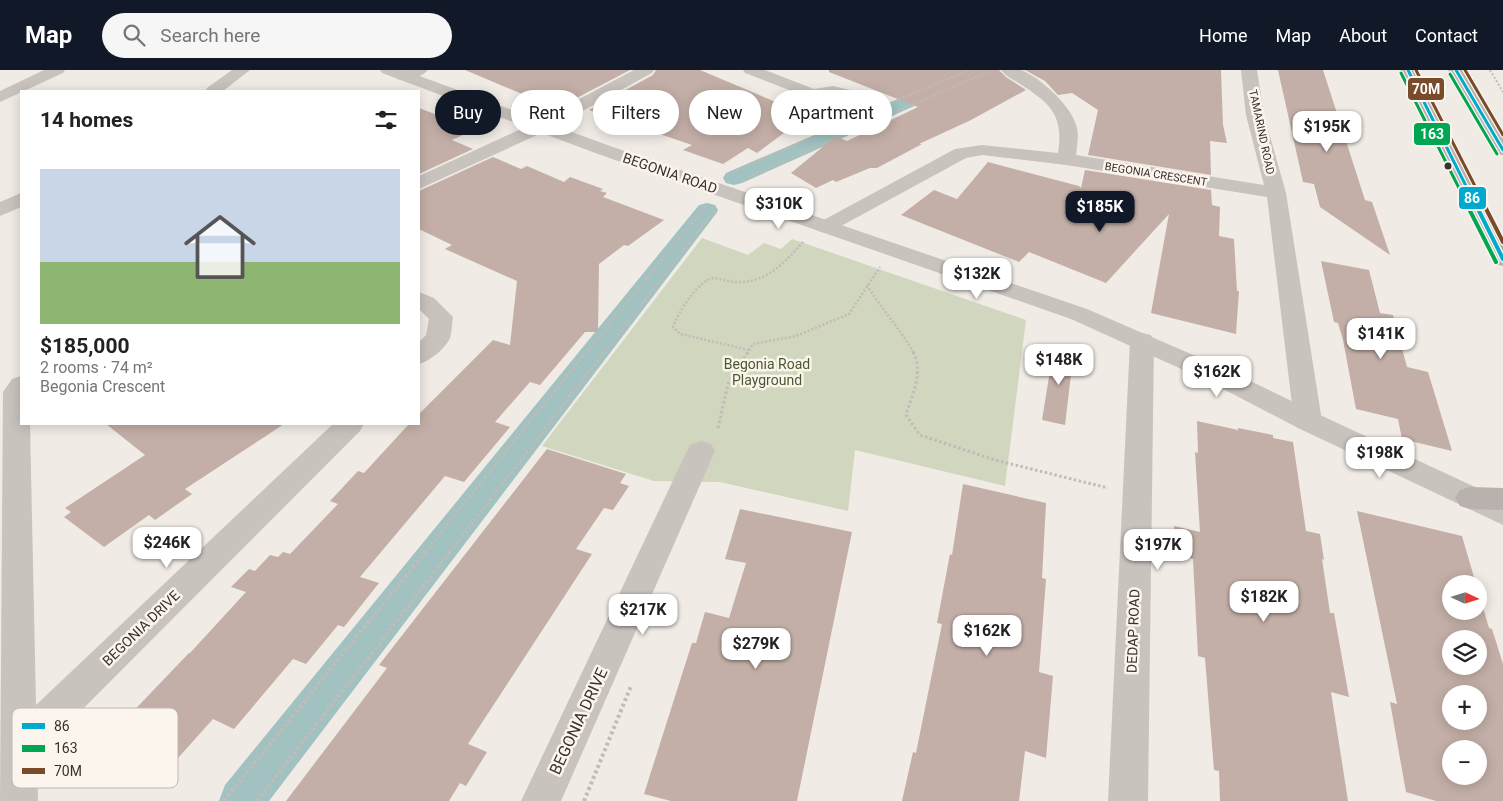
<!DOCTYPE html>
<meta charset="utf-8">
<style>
:root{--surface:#fff;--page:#f6f6f6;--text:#222;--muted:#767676;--accent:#111827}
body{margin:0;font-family:Roboto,sans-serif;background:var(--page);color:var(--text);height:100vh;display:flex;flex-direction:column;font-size:19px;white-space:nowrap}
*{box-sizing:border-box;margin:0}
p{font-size:16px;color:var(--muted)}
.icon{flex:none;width:28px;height:28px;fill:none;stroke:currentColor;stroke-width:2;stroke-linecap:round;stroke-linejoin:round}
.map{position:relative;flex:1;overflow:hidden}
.details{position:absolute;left:20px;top:20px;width:400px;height:335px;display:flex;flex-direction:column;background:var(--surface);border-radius:0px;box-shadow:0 2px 12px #0003}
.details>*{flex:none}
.banner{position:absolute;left:435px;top:20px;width:475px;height:45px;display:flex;gap:10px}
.needle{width:32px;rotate:94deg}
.fabs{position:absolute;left:1442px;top:505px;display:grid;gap:10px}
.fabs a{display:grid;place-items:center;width:45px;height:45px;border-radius:50%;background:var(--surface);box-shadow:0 2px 12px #0003;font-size:25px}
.price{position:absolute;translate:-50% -42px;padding:0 11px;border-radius:10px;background:#fff;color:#222;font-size:16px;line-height:32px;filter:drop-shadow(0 1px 2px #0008)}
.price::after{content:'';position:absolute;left:50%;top:30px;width:15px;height:11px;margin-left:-8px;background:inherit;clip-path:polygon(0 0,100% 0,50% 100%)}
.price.active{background:var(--accent);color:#fff}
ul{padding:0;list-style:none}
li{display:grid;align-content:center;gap:10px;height:265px;padding:0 20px}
li span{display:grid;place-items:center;height:155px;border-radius:0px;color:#555}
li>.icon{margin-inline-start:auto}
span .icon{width:90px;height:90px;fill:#fffc;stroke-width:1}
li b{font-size:21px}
h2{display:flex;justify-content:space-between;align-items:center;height:60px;padding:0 20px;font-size:21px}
.tag{padding:0 18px;border-radius:22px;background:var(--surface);box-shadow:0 2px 12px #0003;font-size:18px;line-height:45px}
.tag.active{background:var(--accent);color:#fff}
header{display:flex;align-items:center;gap:30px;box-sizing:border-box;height:70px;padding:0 25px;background:var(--accent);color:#fff}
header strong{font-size:24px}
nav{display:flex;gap:28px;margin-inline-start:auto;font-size:18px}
.search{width:350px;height:45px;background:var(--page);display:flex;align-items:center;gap:12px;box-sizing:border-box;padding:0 18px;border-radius:28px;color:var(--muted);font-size:19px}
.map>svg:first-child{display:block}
.green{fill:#d1d6bf}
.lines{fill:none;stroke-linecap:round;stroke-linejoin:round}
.canal{fill:#a1c2c1;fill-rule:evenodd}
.building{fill:#c3afa7;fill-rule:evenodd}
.path-far3{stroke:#c2bbb6;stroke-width:2;stroke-dasharray:2 2;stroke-linecap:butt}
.path-far2{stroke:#c2bbb6;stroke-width:2.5;stroke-dasharray:2 2;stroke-linecap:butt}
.path-far1{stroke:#c2bbb6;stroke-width:3;stroke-dasharray:2.5 2.5;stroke-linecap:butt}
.path{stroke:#c2bbb6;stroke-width:4;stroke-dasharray:3 3;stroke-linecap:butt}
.minor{fill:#c9c3be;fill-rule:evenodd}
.tertiary{fill:#c9c3be;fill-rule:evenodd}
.primary{fill:#b8b1ad;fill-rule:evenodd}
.bus-1-far1-casing{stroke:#fbf5ee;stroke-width:5.5}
.bus-1-casing{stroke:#fbf5ee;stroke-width:7}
.bus-2-far1-casing{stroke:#fbf5ee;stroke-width:5.5}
.bus-2-casing{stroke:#fbf5ee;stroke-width:7}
.bus-3-far1-casing{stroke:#fbf5ee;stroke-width:5.5}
.bus-3-casing{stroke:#fbf5ee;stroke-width:7}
.bus-1-far1{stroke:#00a9ce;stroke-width:3}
.bus-1{stroke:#00a9ce;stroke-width:4}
.bus-2-far1{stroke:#00a651;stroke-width:3}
.bus-2{stroke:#00a651;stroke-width:4}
.bus-3-far1{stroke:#7a4b2a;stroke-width:3}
.bus-3{stroke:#7a4b2a;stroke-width:4}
.bus-dot{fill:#3b302b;stroke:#fbf5ee;stroke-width:2}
.labels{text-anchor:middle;stroke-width:5;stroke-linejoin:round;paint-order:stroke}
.far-street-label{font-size:11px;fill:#3b302b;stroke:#fbf5ee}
.street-label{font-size:14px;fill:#3b302b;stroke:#fbf5ee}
.park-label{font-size:14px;fill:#4a5a2e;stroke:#fbf5ee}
.near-street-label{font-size:16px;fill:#3b302b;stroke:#fbf5ee}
.key{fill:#fbf5ee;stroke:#c1bab4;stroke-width:1}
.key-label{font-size:14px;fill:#3b302b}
.line-badge{stroke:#fbf5ee;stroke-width:2}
.badge-label{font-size:14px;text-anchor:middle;font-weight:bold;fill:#fff}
</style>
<header>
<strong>Map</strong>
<div class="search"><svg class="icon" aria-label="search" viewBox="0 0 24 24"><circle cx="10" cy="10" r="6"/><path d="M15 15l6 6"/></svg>Search here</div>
<nav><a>Home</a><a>Map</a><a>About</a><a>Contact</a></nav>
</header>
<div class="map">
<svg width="1503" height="731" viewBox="0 0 1503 731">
<rect width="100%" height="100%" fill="#f0ebe5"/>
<polygon class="green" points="702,168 748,185 764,173 781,179 792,169 1026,250 1005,416 855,380 848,441 720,412 654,411 542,376"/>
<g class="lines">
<g class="canal">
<polygon points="965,0 989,0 986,4 742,113 734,115 726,113 723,108 726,103"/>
<polygon points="707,133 715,135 718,140 715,145 269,731 219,731 225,715 699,135"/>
</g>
</g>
<g class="building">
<polygon points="465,0 630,0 569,32 553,26 541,32"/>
<polygon points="656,0 700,0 785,36 775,41 800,51 757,83 748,78 723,94 683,80 692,75 589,40 653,5"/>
<polygon points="829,0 999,0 1006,7 1026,20 971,50 919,74 922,74 877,98 870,98 836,112 833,110 816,118 791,103 836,66 847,71 918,37 829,2"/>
<polygon points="1025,0 1221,0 1223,55 1227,73 1210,71 1211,105 1088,85 1098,40 1072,23 1058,25 1045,11"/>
<polygon points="1278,0 1323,0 1365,130 1372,132 1390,185 1320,137 1314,114 1303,112"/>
<polygon points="419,38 440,46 445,44 478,58 452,70 473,79 419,104"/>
<polygon points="493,87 521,99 527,96 564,112 570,107 603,119 600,121 607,123 603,127 664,150 628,176 624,175 599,194 598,262 585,262 540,315 530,312 495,352 510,357 464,412 445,406 360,507 379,513 344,557 338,555 306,594 293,589 234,659 213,649 161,707 99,677 189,583 190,583 246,522 231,517 249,499 255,501 270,485 278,487 283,482 290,484 338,434 330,431 358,401 364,403 409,354 419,354 419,344 493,270 510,275 517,211 445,179 452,175 419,159 419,121"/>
<polygon points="988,92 1079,116 1081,118 1085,100 1211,120 1212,135 1220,137 1219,166 1234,169 1237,221 1239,221 1236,264 1151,243 1169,144 1106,213 1029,182 1019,192 901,145 934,120 957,129"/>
<polygon points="1321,191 1369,200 1380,243 1393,245 1407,297 1428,302 1452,381 1402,369 1398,349 1356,339 1343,270 1338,253 1334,252"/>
<polygon points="1054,276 1074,279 1065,355 1042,350"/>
<polygon points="1197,351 1238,360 1238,358 1273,365 1273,368 1293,372 1306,461 1320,464 1324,490 1322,489 1330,543 1334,543 1349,627 1331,622 1348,731 1220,731 1219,701 1214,700 1205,588 1198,586 1193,489 1176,484 1174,456 1200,462 1195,382 1198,383"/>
<polygon points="106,354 284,354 185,419 192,424 155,450 149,445 104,477 64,447 71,442 65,438 145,385"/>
<polygon points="547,379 626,404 620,413 629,416 613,440 604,438 576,479 592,484 468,674 487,682 466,716 460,713 449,731 286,731 387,598 379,595"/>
<polygon points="963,414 1046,433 1042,508 1046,509 1039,602 1053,606 1046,688 1025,681 1019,731 902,731 913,682 916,683 942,554 937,553 950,484 952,485"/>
<polygon points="740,439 852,462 797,731 671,731 644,724 692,573 696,573 705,542 729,548 746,493 725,489"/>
<path d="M 1357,441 L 1462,466 L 1476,514 L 1451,514 L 1451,541 L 1479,541 L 1479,524 L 1489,558 L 1492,559 L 1503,594 L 1503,731 L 1436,731 L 1406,722 L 1390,632 L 1397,634 ZM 1451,569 L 1479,569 L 1479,596 L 1451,596 ZM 1451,624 L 1479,624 L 1479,651 L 1451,651 ZM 1451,679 L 1479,679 L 1479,706 L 1451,706 Z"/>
</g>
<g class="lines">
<g class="path-far3">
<polyline points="1490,0 1503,22"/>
<polyline points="884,36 969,0"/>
<polyline points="879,49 988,2"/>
<polyline points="733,102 817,65"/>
<polyline points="749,107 839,67"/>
</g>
<g class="path-far2">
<path d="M 867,215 C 881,239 901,259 914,284"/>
<path d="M 749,280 L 680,264 L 673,257 C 677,244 699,209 714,208 C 719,208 724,211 729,211 C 739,213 750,212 760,208 C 778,201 791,185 804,171"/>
<polyline points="585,284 705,137"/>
<polyline points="603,284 709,147 718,141"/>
<polyline points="747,284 753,274 796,266 849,244 880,197"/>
</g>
<g class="path-far1">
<path d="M 913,282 C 924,302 912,325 906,345 L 920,365 L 995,390 L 1108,418"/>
<polyline points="718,358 728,314 748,282"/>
<polyline points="425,482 586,282"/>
<polyline points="450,482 604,282"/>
</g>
<g class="path">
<polyline points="224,731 426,481"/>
<polyline points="257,731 451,481"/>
<polyline points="584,731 631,616"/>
</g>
<g class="minor">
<polygon points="44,0 65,0 63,3 0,32 0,21"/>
<path d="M 405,0 L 428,0 C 422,7 407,12 397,9 L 395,6 L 397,3 Z"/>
<polygon points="634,0 654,0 652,3 546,61 419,119 419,106 534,53"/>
<path d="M 743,0 L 765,0 L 814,19 L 833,16 L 859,22 L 869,34 C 867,38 863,44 859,47 C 845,55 820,49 806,46 L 796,32 L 802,25 L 745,3 ZM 833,26 L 847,29 L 852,34 C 843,44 822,43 813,33 L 818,28 Z"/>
<path d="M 1001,0 C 1007,0 1015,0 1021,0 C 1040,7 1073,37 1077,58 C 1079,66 1077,76 1076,85 L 1264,115 L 1246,45 L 1241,0 L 1257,0 L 1264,45 L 1286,123 L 1322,351 L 1318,358 L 1308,361 L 1298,358 L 1294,351 L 1267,127 L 1066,95 L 982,85 L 966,88 L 832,161 L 825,163 L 818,161 L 815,157 L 818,153 L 955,79 L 982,75 L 1058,83 C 1064,45 1050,33 1020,14 C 1014,10 1005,6 1001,0 Z"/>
<path d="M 419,222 L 434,228 L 453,247 C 452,253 452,262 450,268 C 445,279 430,291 419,294 L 419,272 L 426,265 L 429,249 L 419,239 Z"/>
<polygon points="1142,263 1151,265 1154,271 1148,731 1108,731 1130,271 1133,265"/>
<polygon points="21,306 21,354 30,354 36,635 333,354 364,354 360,361 37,685 38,731 0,731 3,322 12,309"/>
<polygon points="701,371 711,374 715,381 561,731 521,731 687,381 691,374"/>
</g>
<g class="tertiary">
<polygon points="232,0 250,0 223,21 205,21 207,18"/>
<polygon points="380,0 403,0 610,76 1087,239 1228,300 1318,344 1503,430 1503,455 1298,358 1210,312 1071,249 598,84 382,3"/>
<polygon points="21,123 21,137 0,146 0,132"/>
</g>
<g class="primary">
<polygon points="1400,0 1416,0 1503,168 1503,196 1495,194 1492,189"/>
<polygon points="1448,0 1464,0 1503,65 1503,85 1497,84 1494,80"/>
<polygon points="1470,417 1503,418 1503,440 1470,439 1460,436 1455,428 1460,420"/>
</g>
<defs>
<g id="bus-1-far1">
<polyline points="1408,0 1471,126"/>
<polyline points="1456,0 1503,80"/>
</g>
<polyline id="bus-1" points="1471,125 1503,189"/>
<g id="bus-2-far1">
<polyline points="1401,3 1463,126"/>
<polyline points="1450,4 1497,84"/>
</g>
<polyline id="bus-2" points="1462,125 1496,192"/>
<g id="bus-3-far1">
<polyline points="1416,0 1480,126"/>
<polyline points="1465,0 1503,65"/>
</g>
<polyline id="bus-3" points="1479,125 1503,172"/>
</defs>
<use href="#bus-1-far1" class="bus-1-far1-casing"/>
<use href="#bus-1" class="bus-1-casing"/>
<use href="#bus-2-far1" class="bus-2-far1-casing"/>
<use href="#bus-2" class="bus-2-casing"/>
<use href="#bus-3-far1" class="bus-3-far1-casing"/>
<use href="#bus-3" class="bus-3-casing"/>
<use href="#bus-1-far1" class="bus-1-far1"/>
<use href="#bus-1" class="bus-1"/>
<use href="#bus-2-far1" class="bus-2-far1"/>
<use href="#bus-2" class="bus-2"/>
<use href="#bus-3-far1" class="bus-3-far1"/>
<use href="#bus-3" class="bus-3"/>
</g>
<circle class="bus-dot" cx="1448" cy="96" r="4.5"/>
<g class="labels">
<g class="far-street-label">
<text transform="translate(1262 62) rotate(78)" y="4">TAMARIND ROAD</text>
<text transform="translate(1156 104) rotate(9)" y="4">BEGONIA CRESCENT</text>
</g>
<g class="street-label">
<text transform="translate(670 103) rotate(19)" y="5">BEGONIA ROAD</text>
<text transform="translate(141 558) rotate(-44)" y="5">BEGONIA DRIVE</text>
<text transform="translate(1133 561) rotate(-88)" y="5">DEDAP ROAD</text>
</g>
<g class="park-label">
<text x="767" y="299">Begonia Road<tspan x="767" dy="16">Playground</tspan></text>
</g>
<g class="near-street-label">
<text transform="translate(578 651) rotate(-65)" y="6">BEGONIA DRIVE</text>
</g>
</g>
<rect x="12" y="638" width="166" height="80" rx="8" class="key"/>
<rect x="22" y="653" width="23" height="6" fill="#00a9ce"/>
<rect x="22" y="675" width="23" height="7" fill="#00a651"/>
<rect x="22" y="698" width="23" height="6" fill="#7a4b2a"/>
<g class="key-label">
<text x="54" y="661">86</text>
<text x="54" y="683">163</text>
<text x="54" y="706">70M</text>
</g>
<g class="line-badge">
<rect x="1407" y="7" width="38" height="24" rx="5" fill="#7a4b2a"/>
<rect x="1413" y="52" width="38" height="24" rx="5" fill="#00a651"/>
<rect x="1458" y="116" width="29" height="24" rx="5" fill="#00a9ce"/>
</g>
<g class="badge-label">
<text x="1426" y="24">70M</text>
<text x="1432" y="69">163</text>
<text x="1472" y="133">86</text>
</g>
</svg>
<div class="fabs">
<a><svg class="needle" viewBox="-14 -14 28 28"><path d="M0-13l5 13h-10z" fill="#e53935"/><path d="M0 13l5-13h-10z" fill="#767676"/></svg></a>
<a><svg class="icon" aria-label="layers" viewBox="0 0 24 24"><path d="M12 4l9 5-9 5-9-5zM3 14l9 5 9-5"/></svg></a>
<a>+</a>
<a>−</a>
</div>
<b class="price" style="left:1327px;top:83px">$195K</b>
<b class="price" style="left:779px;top:160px">$310K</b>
<b class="price active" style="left:1100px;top:163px">$185K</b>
<b class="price" style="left:977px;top:230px">$132K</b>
<b class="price" style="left:1381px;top:290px">$141K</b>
<b class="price" style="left:1059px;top:316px">$148K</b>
<b class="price" style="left:1217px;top:328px">$162K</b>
<b class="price" style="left:1380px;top:409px">$198K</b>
<b class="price" style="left:167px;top:499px">$246K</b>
<b class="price" style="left:1158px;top:501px">$197K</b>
<b class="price" style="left:1264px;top:553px">$182K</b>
<b class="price" style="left:643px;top:566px">$217K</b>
<b class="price" style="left:987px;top:587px">$162K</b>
<b class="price" style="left:756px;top:600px">$279K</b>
<div class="banner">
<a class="tag active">Buy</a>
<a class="tag">Rent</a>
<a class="tag">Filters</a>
<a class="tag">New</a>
<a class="tag">Apartment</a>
</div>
<section class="details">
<h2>14 homes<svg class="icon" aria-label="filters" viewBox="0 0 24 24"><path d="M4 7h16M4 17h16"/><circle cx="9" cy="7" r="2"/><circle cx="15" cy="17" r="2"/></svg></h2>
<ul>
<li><span style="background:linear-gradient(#c9d6e8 60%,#8fb573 0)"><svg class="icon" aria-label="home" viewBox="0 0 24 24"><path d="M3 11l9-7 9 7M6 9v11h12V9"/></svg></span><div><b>$185,000</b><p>2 rooms · 74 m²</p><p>Begonia Crescent</p></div></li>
</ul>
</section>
</div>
